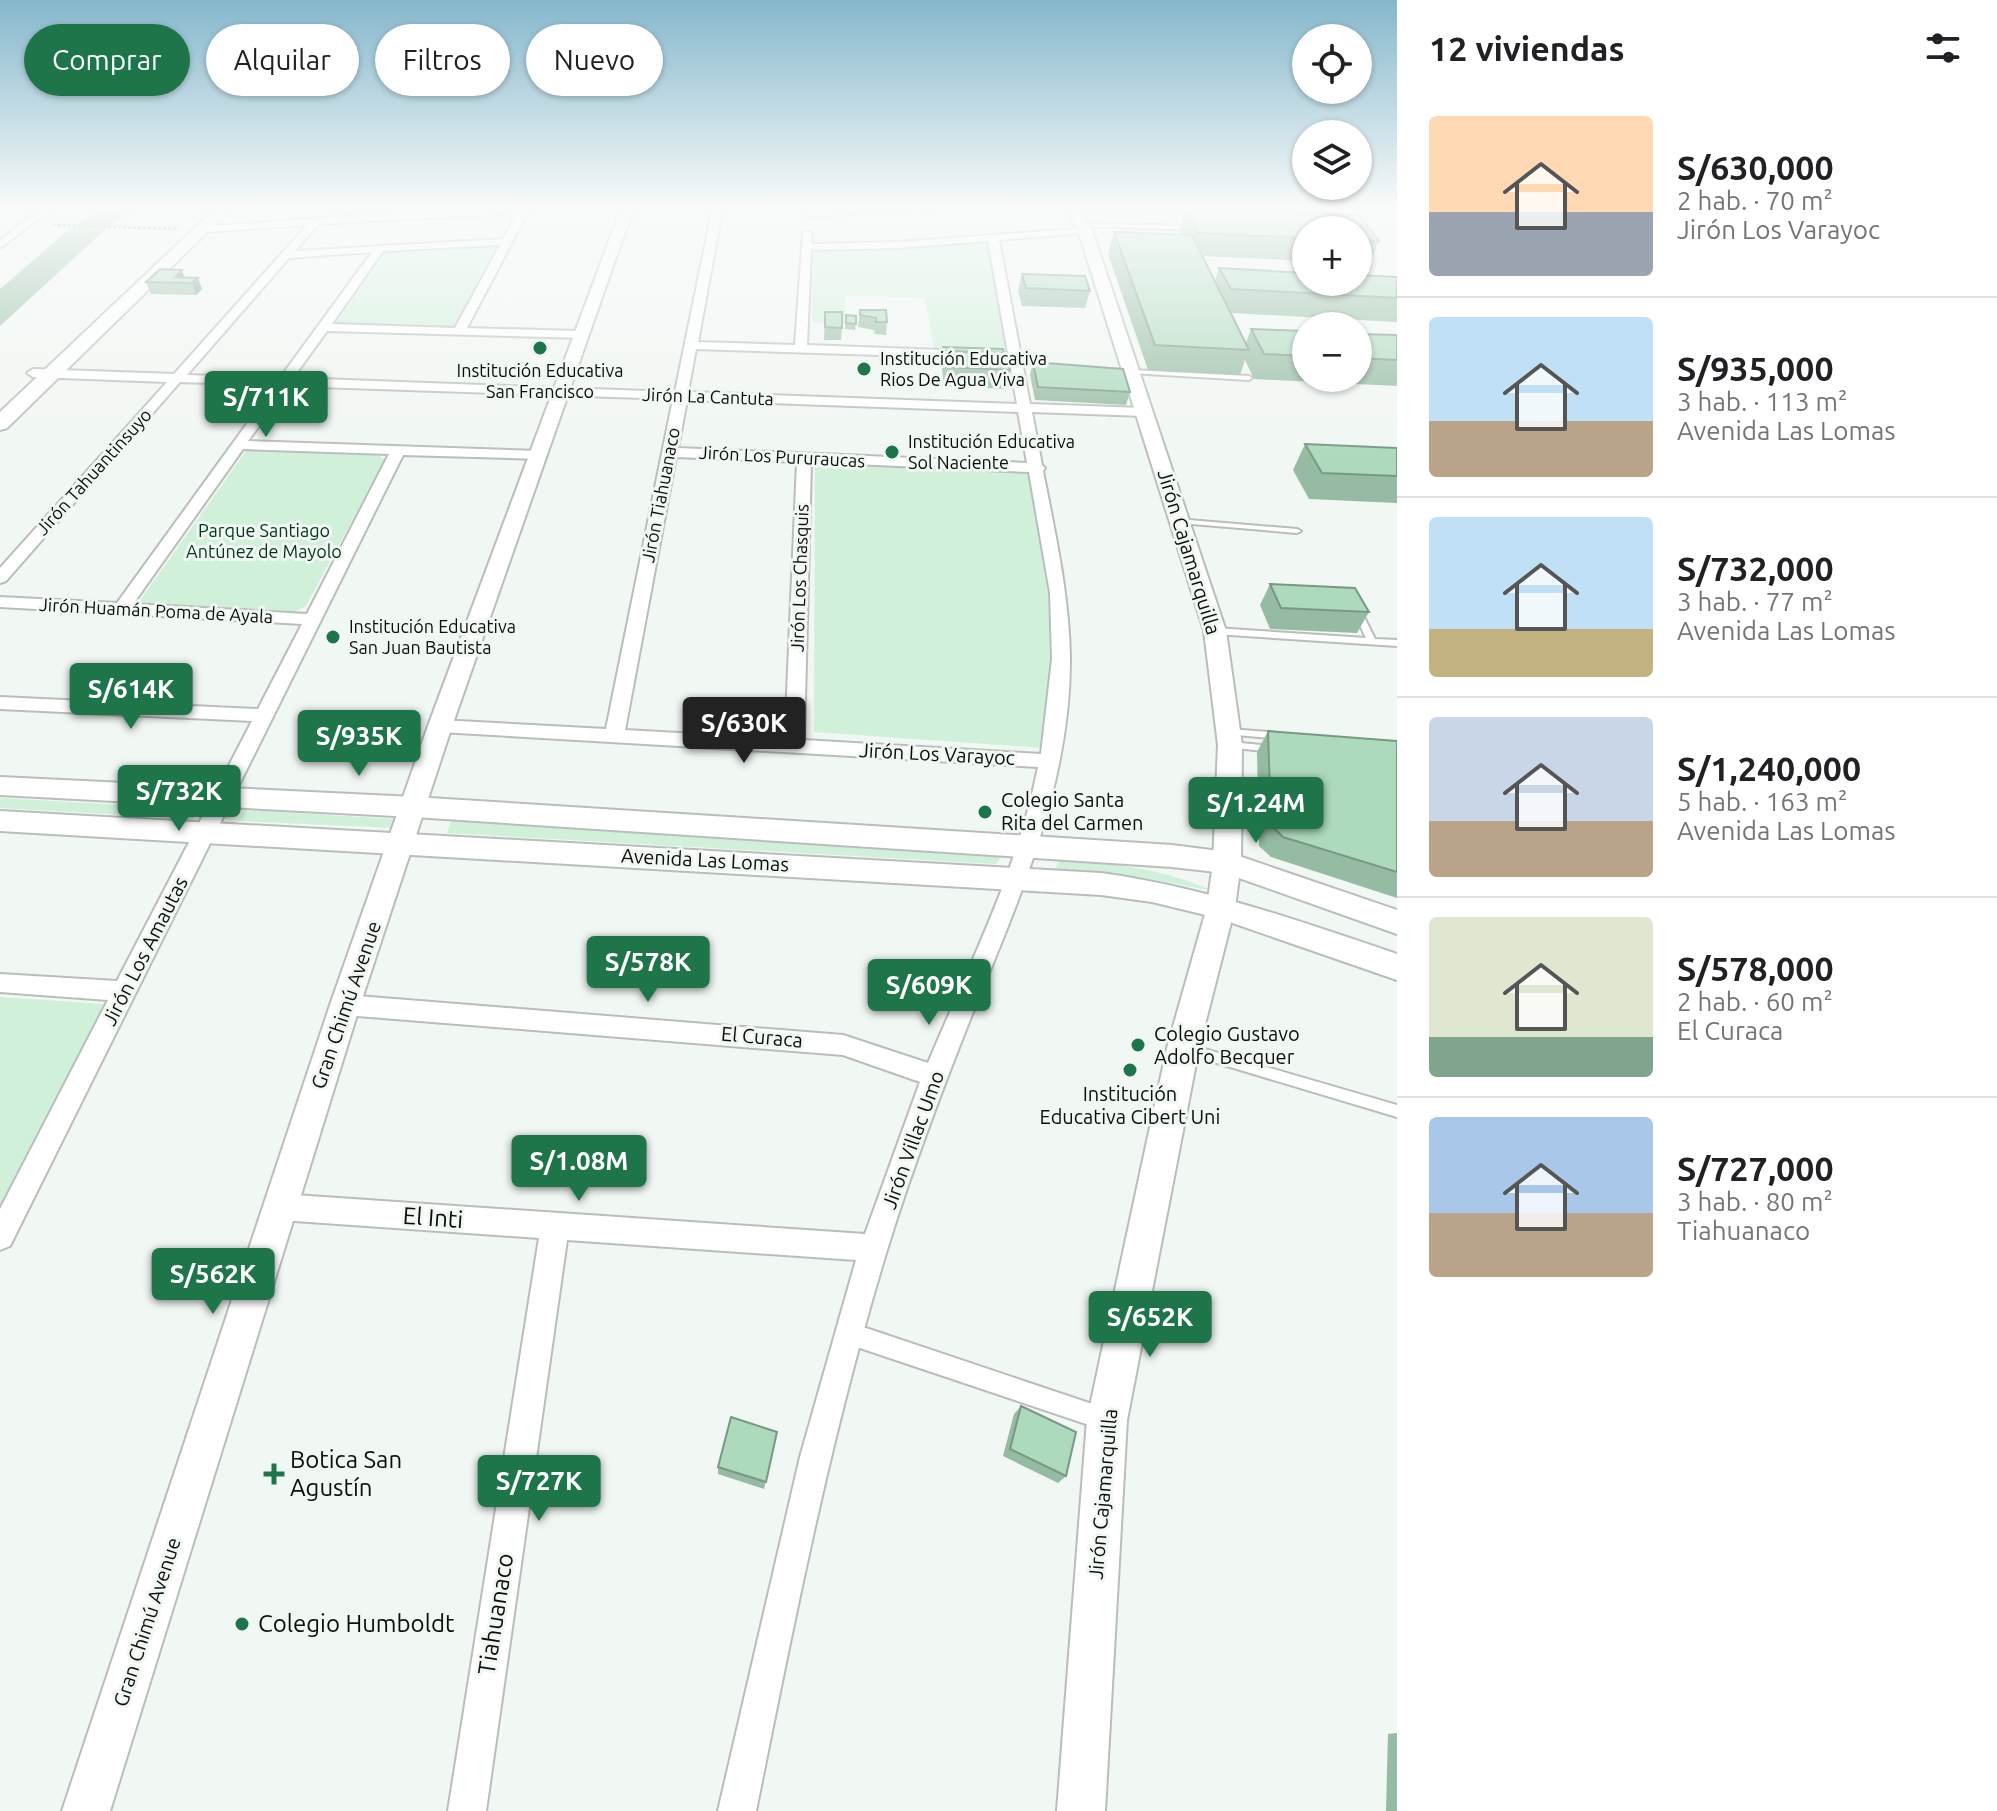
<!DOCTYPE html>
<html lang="es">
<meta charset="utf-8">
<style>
:root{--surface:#fff;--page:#f2f2f2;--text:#202124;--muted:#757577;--line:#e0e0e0;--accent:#1e7549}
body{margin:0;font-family:Ubuntu,sans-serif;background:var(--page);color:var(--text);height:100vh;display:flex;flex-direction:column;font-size:30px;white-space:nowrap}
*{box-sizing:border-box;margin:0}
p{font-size:26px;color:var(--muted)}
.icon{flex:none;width:44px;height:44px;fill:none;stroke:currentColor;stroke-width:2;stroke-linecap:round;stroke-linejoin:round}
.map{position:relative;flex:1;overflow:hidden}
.panel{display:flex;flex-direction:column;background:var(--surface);width:600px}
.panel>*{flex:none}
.banner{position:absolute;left:24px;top:24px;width:760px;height:72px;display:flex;gap:16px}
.tools{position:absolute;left:1292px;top:24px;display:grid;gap:16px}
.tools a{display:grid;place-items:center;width:80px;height:80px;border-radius:50%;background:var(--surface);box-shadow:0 2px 6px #0004;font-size:40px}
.price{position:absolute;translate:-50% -68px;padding:0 18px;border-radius:8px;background:var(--accent);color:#fff;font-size:26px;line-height:52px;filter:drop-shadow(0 2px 4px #0008)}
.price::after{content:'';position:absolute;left:50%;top:48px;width:24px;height:18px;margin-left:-12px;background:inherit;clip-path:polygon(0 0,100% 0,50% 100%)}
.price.active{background:#222;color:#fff}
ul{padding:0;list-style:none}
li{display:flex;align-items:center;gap:24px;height:200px;padding:0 32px}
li+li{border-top:2px solid var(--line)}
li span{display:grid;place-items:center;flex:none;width:224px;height:160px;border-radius:8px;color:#555}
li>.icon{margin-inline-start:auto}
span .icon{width:96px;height:96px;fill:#fffc;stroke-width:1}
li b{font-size:34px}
h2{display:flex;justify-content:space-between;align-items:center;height:96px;padding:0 32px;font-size:34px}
.chip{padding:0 28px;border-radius:36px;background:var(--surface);box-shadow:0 2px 6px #0004;font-size:28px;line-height:72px}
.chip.active{background:var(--accent);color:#fff}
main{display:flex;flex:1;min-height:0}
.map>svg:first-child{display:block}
.green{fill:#d0f0da}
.water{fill:#91bca0}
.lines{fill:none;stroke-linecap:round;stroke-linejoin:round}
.service-casing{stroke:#b9beba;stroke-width:4}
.pedestrian-casing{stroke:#b9beba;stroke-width:4}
.minor-casing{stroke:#b9beba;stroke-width:4}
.tertiary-casing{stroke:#b9beba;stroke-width:4}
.secondary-casing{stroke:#b9beba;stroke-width:4}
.primary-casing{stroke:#b9beba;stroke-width:4}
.path{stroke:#818582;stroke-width:3;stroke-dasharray:3 2;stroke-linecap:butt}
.service{fill:#fff;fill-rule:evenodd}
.pedestrian{fill:#fff;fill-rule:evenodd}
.minor{fill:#fff;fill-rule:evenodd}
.tertiary{fill:#fff;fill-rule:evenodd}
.secondary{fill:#fff;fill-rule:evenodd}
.primary{fill:#fff;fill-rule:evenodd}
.wall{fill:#95bba2}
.shaded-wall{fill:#799884}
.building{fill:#add9bc;stroke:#799884;stroke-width:2}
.poi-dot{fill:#1e7549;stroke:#f1f7f3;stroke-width:3}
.labels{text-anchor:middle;stroke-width:6;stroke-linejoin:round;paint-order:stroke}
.far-poi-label{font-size:18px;fill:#0c0e0c;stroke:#f1f7f3;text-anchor:start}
.far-street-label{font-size:18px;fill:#0c0e0c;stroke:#f1f7f3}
.far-park-label{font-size:18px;fill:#00361c;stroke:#f1f7f3}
.street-label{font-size:20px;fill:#0c0e0c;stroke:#f1f7f3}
.poi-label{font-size:20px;fill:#0c0e0c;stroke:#f1f7f3;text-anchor:start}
.near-street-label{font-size:24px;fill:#0c0e0c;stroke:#f1f7f3}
.near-poi-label{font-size:24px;fill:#0c0e0c;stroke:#f1f7f3;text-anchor:start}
</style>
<main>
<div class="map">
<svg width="1397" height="1811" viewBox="0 0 1397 1811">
<rect width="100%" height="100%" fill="#f1f7f3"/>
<g class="green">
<polygon points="989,240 1009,353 934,348 925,298 845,295 845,324 812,322 813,249 869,249"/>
<polygon points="498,244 452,329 335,325 385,252"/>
<polygon points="246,451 377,454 385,460 306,606 292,613 139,602"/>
<polygon points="815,463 1028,472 1048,595 1050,667 1044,748 814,732"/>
<polygon points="0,798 196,809 193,819 0,808"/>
<polygon points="244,810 396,819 392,828 237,821"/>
<polygon points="451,821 1003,854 996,864 447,833"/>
<path d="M 1061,858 C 1116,865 1162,868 1213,891 L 1151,879 L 1055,869 Z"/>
<polygon points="0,997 104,1004 0,1211"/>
</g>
<polygon class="water" points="105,206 140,206 108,227 0,326 0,289 71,228"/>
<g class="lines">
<defs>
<g id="service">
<polygon points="1394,206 1397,206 1397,208"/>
<polygon points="1192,208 1194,210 1075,212 1073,211 1075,210"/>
<polygon points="1080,223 1194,226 1197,228 1194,230 1082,226"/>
<polygon points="1131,370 1249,376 1252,378 1249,380 1129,373 1128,372"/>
<polygon points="1177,519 1297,529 1301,531 1297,533 1180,523 1176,521"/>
<polygon points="1358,610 1362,613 1375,639 1397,640 1397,646 1215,634 1211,631 1215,628 1366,638 1354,613"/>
<polygon points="1229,729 1280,733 1285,736 1280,739 1226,734 1224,732 1226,730"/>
<polygon points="1230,742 1273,746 1278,749 1273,752 1227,747 1225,745 1227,743"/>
<polygon points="1184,1043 1397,1105 1397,1117 1180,1052 1178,1048 1180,1044"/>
</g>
<polygon id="pedestrian" points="848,1322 1107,1409 1115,1412 1118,1420 1115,1428 1107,1431 848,1344 840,1341 837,1333 840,1325"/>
<g id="minor">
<polygon points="44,206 56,206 0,248 0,240"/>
<path d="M 531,206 L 467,328 L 580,331 L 584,332 L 584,338 L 327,331 L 293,378 L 675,392 L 713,206 L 723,206 L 698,342 L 795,345 L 803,232 L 811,232 L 812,244 L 898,242 L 1089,228 L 1089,232 L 1085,233 L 999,240 L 1030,404 L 1144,408 L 1151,412 L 1144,416 L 1032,412 L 1042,465 L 1045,468 L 1043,471 C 1055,533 1069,594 1070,657 C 1071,784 1018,902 971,1017 C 941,1093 912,1169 888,1247 C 831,1432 794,1622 756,1811 L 718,1811 L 800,1457 L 856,1260 L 567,1240 L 486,1811 L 448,1811 L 539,1238 L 280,1220 L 270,1216 L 266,1207 L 270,1198 L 280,1194 L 865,1234 L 920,1082 L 843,1055 L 345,1015 L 337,1012 L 333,1005 L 337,998 L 345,995 L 843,1035 L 928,1063 C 968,967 1018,870 1038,767 L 440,732 L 431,726 L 440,720 L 606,729 L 673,399 L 288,386 L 248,441 L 540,451 L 547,455 L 540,459 L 403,455 L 10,1246 L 0,1250 L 0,1209 L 108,1000 L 0,992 L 0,974 L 117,981 L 252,721 L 0,709 L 0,697 L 258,709 L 302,624 L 0,607 L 0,597 L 117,603 L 275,385 L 180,382 L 6,581 L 0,583 L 0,568 L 167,382 L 33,377 L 27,373 L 33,369 L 174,374 L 307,225 L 205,232 L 201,231 L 201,227 L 457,208 ZM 517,213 L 503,239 L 295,251 L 319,224 ZM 988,241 L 1017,404 L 688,392 L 696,349 L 973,358 L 975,355 L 969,351 L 807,345 L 811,250 L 898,248 ZM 500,245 L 455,328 L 332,324 L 383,251 ZM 372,252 L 280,378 L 187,375 L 289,258 ZM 687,400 L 1018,412 L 1027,463 L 678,448 ZM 243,449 L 389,454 L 307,614 L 133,604 ZM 676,457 L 797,462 L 785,739 L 625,730 ZM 811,462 L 1029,472 L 1050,593 L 1052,659 L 1041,754 L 804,740 Z"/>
<polygon points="890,206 957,206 807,217 802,214 807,211"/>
</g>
<g id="tertiary">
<polygon points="622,206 634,206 452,726 360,1005 110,1811 62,1811 330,1005 428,726"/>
<polygon points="1065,206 1078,206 1092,230 1226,631 1242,745 1241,863 1235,907 1199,1048 1127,1420 1105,1811 1057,1811 1087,1420 1167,1048 1207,907 1213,863 1218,745 1204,631 1078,230"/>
</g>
<g id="secondary">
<polygon points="0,777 414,797 1172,845 1227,852 1397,910 1397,934 1225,873 1172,867 414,817 0,795"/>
<path d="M 0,811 L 1101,873 C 1204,887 1299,921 1397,954 L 1397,980 L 1218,918 L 1152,902 L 1101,895 L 0,831 Z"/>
</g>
<polygon id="primary" points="218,206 234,206 7,428 0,430 0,412"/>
</defs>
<use href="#service" class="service-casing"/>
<use href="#pedestrian" class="pedestrian-casing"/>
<use href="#minor" class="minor-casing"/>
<use href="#tertiary" class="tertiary-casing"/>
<use href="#secondary" class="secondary-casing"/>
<use href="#primary" class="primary-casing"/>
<polyline class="path" points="53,225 179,229"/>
<use href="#service" class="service"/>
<use href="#pedestrian" class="pedestrian"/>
<use href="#minor" class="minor"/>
<use href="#tertiary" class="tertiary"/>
<use href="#secondary" class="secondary"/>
<use href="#primary" class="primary"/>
</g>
<g class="wall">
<polygon points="1186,208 1359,215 1379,241 1369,264 1358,263 1358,230 1306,230 1306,261 1202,256 1215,281 1219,268 1306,273 1306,282 1358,282 1358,275 1397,277 1397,322 1231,313 1246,343 1251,329 1306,331 1306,378 1358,378 1358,334 1397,335 1397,386 1254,379 1245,360 1240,375 1148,370 1108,254 1114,232 1181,234 1179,230"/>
<polygon points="1022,274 1090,291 1085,308 1022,306 1018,291"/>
<polygon points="185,277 202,289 196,295 151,294 146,282"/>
<polygon points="860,310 887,322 886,335 875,334 874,330 858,327"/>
<polygon points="825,312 842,328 841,340 824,340"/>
<polygon points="846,315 856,324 855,330 845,329"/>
<polygon points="943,347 1010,370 1006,389 944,386 941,360"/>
<polygon points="1033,362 1130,392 1126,405 1035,400 1030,375"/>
<polygon points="1305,444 1397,448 1397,503 1309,499 1293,470"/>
<polygon points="1270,584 1369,612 1357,633 1270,629 1260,605"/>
<polygon points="1268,731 1397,741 1397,898 1271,857 1259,846 1257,752"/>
<polygon points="1021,1406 1066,1476 1058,1483 1003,1456 1014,1414"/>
<polygon points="777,1432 764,1489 718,1474 718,1467"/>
<polygon points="1397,1733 1397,1811 1386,1811 1388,1734"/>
</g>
<g class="shaded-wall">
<polygon points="182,270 186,282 175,277"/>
<polygon points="198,278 202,289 196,295 192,283"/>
</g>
<g class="building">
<polygon points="1186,208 1359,215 1379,241 1358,240 1358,230 1306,230 1306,238 1198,233"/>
<polygon points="1114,232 1192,235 1249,350 1155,345"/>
<polygon points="1219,268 1306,273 1306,282 1358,282 1358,275 1397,277 1397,298 1231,289"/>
<polygon points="160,269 182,270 175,277 198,278 192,283 146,282"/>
<polygon points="1022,274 1085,276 1090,291 1026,288"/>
<polygon points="860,310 886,310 887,322 876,322 876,318 860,315"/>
<polygon points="825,312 842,312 842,328 825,327"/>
<polygon points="846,315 856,316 856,324 846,323"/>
<polygon points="1251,329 1306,331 1306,356 1264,354"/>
<polygon points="1358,334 1397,335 1397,360 1358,358"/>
<polygon points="943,347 1003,349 1004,353 945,351 944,357"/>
<polygon points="945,351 1007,354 1010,370 947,367"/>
<polygon points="1033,362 1123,369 1130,392 1038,387"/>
<polygon points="1305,444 1397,448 1397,476 1322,473"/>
<polygon points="1270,584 1355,588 1369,612 1281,608"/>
<polygon points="1268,731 1397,741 1397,872 1283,837 1271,825"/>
<polygon points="1021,1406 1076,1432 1066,1476 1010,1449"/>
<polygon points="731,1417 777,1432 766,1482 718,1467"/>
</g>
<linearGradient id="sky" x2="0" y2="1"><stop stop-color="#85b7cb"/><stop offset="0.45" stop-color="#f9fbfa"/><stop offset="1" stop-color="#f9fbfa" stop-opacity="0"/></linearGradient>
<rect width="1397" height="460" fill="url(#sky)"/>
<g class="poi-dot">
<circle cx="540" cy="348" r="8"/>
<circle cx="864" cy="369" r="8"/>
<circle cx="892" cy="452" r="8"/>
<circle cx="333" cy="637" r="8"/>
<circle cx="985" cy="812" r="8"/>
<circle cx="1138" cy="1045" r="8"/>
<circle cx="1130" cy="1070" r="8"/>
<path d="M270 1462h8v8h8v8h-8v8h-8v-8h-8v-8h8z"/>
<circle cx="242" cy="1624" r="8"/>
</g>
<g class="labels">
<g class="far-poi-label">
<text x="880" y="365">Institución Educativa<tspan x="880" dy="21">Rios De Agua Viva</tspan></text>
<text x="540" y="377" text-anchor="middle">Institución Educativa<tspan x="540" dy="21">San Francisco</tspan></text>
<text x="908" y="448">Institución Educativa<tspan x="908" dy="21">Sol Naciente</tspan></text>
<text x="349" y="633">Institución Educativa<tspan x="349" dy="21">San Juan Bautista</tspan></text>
</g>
<g class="far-street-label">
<text transform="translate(708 397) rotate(2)" y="6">Jirón La Cantuta</text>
<text transform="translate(782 457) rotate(3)" y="6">Jirón Los Pururaucas</text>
<text transform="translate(94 472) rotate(-48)" y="6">Jirón Tahuantinsuyo</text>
<text transform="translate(661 495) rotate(-79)" y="6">Jirón Tiahuanaco</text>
<text transform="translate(800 578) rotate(-88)" y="6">Jirón Los Chasquis</text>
<text transform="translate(156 611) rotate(3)" y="6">Jirón Huamán Poma de Ayala</text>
</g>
<g class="far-park-label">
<text x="264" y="537">Parque Santiago<tspan x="264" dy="21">Antúnez de Mayolo</tspan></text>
</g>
<g class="street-label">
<text transform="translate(1189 552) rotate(73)" y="7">Jirón Cajamarquilla</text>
<text transform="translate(937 754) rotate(3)" y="7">Jirón Los Varayoc</text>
<text transform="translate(705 860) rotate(3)" y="7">Avenida Las Lomas</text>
<text transform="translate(145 951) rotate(-63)" y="7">Jirón Los Amautas</text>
<text transform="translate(346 1005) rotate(-71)" y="7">Gran Chimú Avenue</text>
<text transform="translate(762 1037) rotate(5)" y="7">El Curaca</text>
<text transform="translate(913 1140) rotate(-70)" y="7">Jirón Villac Umo</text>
<text transform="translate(1103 1494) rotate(-85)" y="7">Jirón Cajamarquilla</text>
<text transform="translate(147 1622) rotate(-72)" y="7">Gran Chimú Avenue</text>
</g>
<g class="poi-label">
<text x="1001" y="807">Colegio Santa<tspan x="1001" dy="23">Rita del Carmen</tspan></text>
<text x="1154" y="1041">Colegio Gustavo<tspan x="1154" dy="23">Adolfo Becquer</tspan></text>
<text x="1130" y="1101" text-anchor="middle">Institución<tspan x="1130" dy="23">Educativa Cibert Uni</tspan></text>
</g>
<g class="near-street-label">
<text transform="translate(433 1218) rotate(4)" y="8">El Inti</text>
<text transform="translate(496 1614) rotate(-81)" y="8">Tiahuanaco</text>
</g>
<g class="near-poi-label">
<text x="290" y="1468">Botica San<tspan x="290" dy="28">Agustín</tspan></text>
<text x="258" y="1632">Colegio Humboldt</text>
</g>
</g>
</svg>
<div class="tools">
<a><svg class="icon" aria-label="locate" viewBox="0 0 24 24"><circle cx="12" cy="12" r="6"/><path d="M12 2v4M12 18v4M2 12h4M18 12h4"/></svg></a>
<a><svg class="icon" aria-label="layers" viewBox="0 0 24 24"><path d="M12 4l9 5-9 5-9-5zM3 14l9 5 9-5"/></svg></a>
<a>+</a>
<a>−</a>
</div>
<b class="price" style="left:266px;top:439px">S/711K</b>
<b class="price" style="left:131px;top:731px">S/614K</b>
<b class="price active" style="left:744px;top:765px">S/630K</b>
<b class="price" style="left:359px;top:778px">S/935K</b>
<b class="price" style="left:179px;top:833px">S/732K</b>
<b class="price" style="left:1256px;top:845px">S/1.24M</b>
<b class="price" style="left:648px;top:1004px">S/578K</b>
<b class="price" style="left:929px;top:1027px">S/609K</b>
<b class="price" style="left:579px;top:1203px">S/1.08M</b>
<b class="price" style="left:213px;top:1316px">S/562K</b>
<b class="price" style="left:1150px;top:1359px">S/652K</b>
<b class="price" style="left:539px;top:1523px">S/727K</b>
<div class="banner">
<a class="chip active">Comprar</a>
<a class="chip">Alquilar</a>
<a class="chip">Filtros</a>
<a class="chip">Nuevo</a>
</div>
</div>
<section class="panel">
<h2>12 viviendas<svg class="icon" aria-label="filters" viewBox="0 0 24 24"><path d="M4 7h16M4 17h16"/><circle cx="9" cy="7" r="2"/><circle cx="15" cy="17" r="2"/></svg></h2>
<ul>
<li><span style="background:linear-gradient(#ffd9b3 60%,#9aa5b1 0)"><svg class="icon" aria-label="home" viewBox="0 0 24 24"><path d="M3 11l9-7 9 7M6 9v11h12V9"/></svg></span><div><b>S/630,000</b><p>2 hab. · 70 m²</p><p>Jirón Los Varayoc</p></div></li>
<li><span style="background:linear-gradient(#bfe0f5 65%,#b9a48a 0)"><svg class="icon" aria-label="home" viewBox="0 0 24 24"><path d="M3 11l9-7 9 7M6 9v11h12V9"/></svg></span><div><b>S/935,000</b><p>3 hab. · 113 m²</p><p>Avenida Las Lomas</p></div></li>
<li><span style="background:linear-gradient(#bfe0f5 70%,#c2b280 0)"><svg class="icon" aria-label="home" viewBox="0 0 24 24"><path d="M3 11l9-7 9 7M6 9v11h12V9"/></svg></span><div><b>S/732,000</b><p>3 hab. · 77 m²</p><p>Avenida Las Lomas</p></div></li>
<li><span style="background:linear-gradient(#c9d6e8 65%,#b9a48a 0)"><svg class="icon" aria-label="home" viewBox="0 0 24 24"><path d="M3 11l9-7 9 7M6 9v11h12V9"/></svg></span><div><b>S/1,240,000</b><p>5 hab. · 163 m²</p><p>Avenida Las Lomas</p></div></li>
<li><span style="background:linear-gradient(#dfe7d0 75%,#7fa58c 0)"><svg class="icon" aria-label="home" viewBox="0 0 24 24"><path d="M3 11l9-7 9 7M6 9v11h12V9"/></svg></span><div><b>S/578,000</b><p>2 hab. · 60 m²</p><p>El Curaca</p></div></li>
<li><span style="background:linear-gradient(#a9c7e8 60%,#b9a48a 0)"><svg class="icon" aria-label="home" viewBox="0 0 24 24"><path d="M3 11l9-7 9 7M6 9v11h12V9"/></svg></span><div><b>S/727,000</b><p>3 hab. · 80 m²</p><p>Tiahuanaco</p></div></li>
</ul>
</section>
</main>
